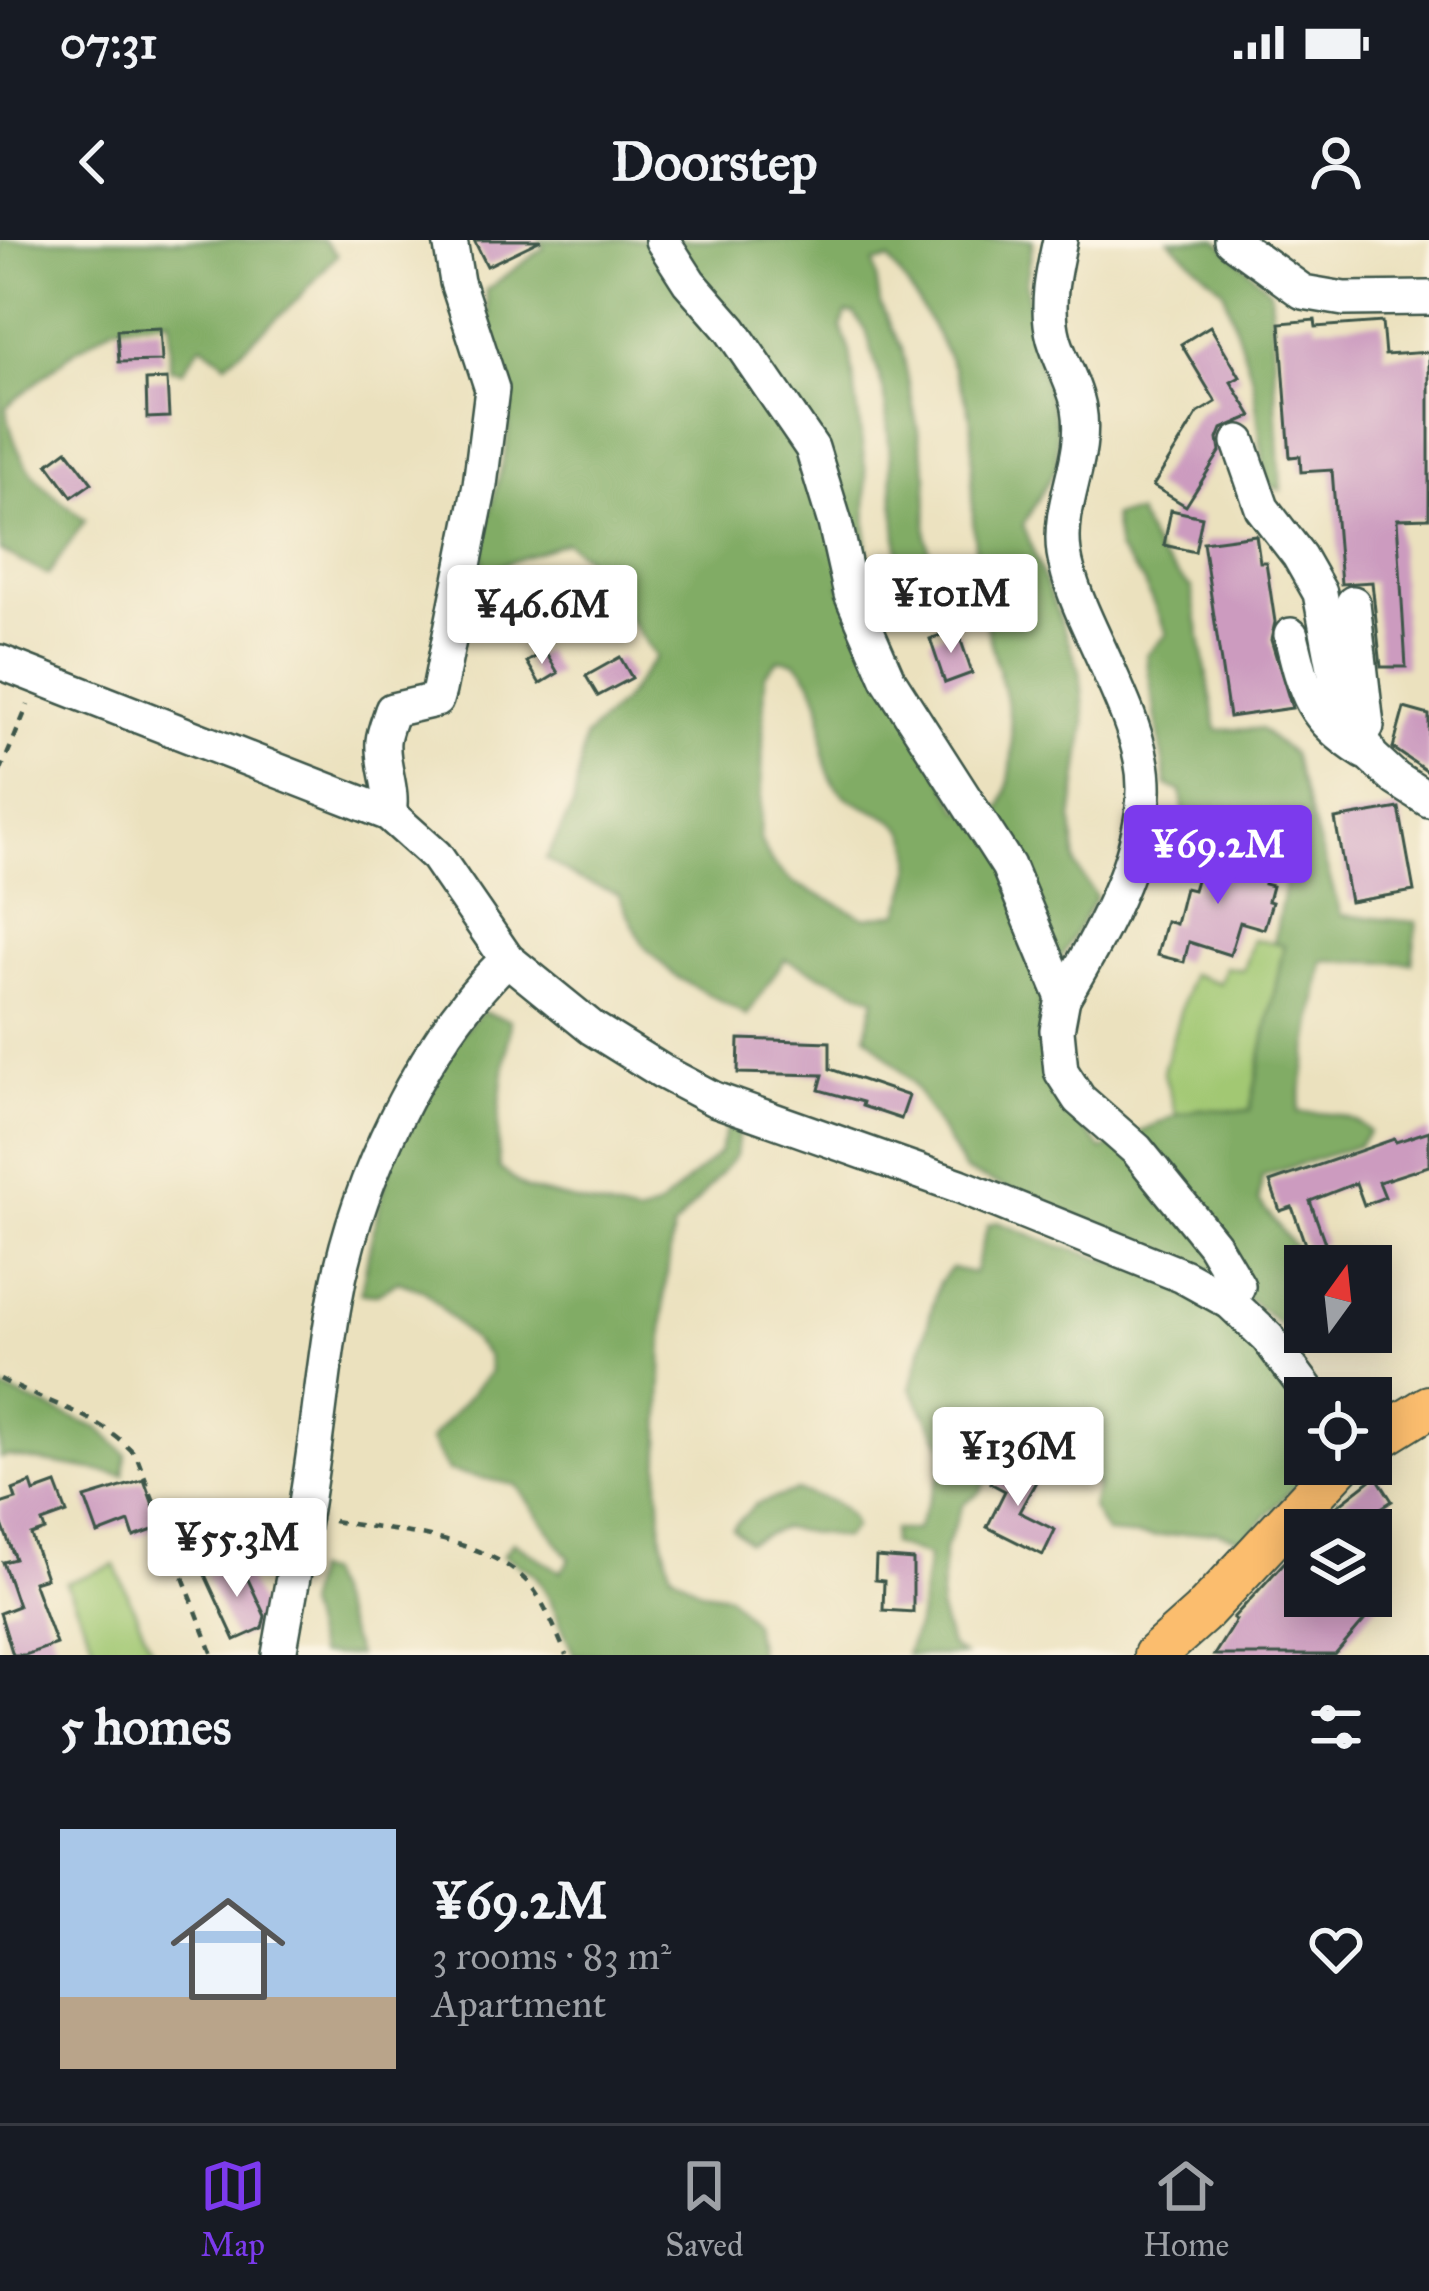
<!DOCTYPE html>
<meta charset="utf-8">
<style>
:root{--surface:#171b24;--page:#20242c;--text:#f1f3f6;--muted:#9ea1a6;--line:#363941;--accent:#7c3aed}
body{margin:0;font-family:"IM FELL Great Primer",serif;background:var(--page);color:var(--text);height:100vh;display:flex;flex-direction:column;font-size:45px;white-space:nowrap}
*{box-sizing:border-box;margin:0}
p{font-size:39px;color:var(--muted)}
.icon{flex:none;width:66px;height:66px;fill:none;stroke:currentColor;stroke-width:2;stroke-linecap:round;stroke-linejoin:round}
.map{position:relative;height:1415px;overflow:hidden}
.side{display:flex;flex-direction:column;background:var(--surface);flex:1}
.side>*{flex:none}
.needle{width:78px;rotate:15deg}
.buttons{position:absolute;left:1284px;top:1005px;display:grid;gap:24px}
.buttons a{display:grid;place-items:center;width:108px;height:108px;border-radius:0px;background:var(--surface);box-shadow:0 6px 30px #0003;font-size:60px}
.price{position:absolute;translate:-50% -102px;padding:0 27px;border-radius:12px;background:#fff;color:#222;font-size:39px;line-height:78px;filter:drop-shadow(0 3px 6px #0008)}
.price::after{content:'';position:absolute;left:50%;top:72px;width:36px;height:27px;margin-left:-18px;background:inherit;clip-path:polygon(0 0,100% 0,50% 100%)}
.price.active{background:var(--accent);color:#fff}
ul{padding:0;list-style:none}
li{display:flex;align-items:center;gap:36px;height:300px;padding:0 60px}
li+li{border-top:3px solid var(--line)}
li span{display:grid;place-items:center;flex:none;width:336px;height:240px;border-radius:0px;color:#555}
li>.icon{margin-inline-start:auto}
span .icon{width:144px;height:144px;fill:#fffc;stroke-width:1}
li b{font-size:51px}
h2{display:flex;justify-content:space-between;align-items:center;height:144px;padding:0 60px;font-size:51px}
.status{display:flex;justify-content:space-between;align-items:center;height:84px;padding:0 60px;background:var(--surface);direction:ltr}
.status svg{height:33px;fill:currentColor}
header{display:flex;justify-content:space-between;align-items:center;height:156px;padding:0 60px;background:var(--surface);font-size:54px;font-weight:700}
.tabs{display:flex;justify-content:space-around;align-items:center;height:168px;border-top:3px solid var(--line);background:var(--surface);font-size:33px;color:var(--muted)}
.tabs a{display:grid;justify-items:center;gap:6px}
.tabs .active{color:var(--accent)}
.map>svg:first-child{display:block}
.green{fill:#a2c873;stroke:#608254;stroke-width:3}
.forest{fill:#81ac65;stroke:#50744c;stroke-width:3;fill-rule:evenodd}
.building{fill:#cc9bbf}
.lines{fill:none;stroke-linecap:round;stroke-linejoin:round}
.minor-casing{stroke:#3e5649;stroke-width:38}
.major-casing{stroke:#3e5649;stroke-width:46}
.path{stroke:#3e5649;stroke-width:4.5;stroke-dasharray:9 9;stroke-linecap:butt}
.minor{stroke:#fff;stroke-width:33}
.major{stroke:#fbbd6e;stroke-width:42}
</style>
<div class="status"><b>07:31</b><svg viewBox="0 0 49 12"><path d="M0 12V9h3v3zM5 12V6h3v6zM10 12V3h3v9zM15 12V0h3v12zM26 1h20v11H26zM47 4h2v5h-2z"/></svg></div>
<header><svg class="icon" aria-label="back" viewBox="0 0 24 24"><path d="M15 5l-7 7 7 7"/></svg>Doorstep<svg class="icon" aria-label="person" viewBox="0 0 24 24"><circle cx="12" cy="8" r="4"/><path d="M4 21q1-7 8-7t8 7"/></svg></header>
<div class="map">
<svg width="1429" height="1415" viewBox="0 0 1429 1415">
<rect width="100%" height="100%" fill="#fcf5e5"/>
<filter id="ink" filterUnits="userSpaceOnUse"><feTurbulence type="fractalNoise" baseFrequency=".00833" numOctaves="2"/><feDisplacementMap in="SourceGraphic" scale="24" xChannelSelector="R" yChannelSelector="G"/><feConvolveMatrix kernelMatrix="1 2 1 2 8 2 1 2 1" color-interpolation-filters="sRGB"/></filter>
<filter id="wash" filterUnits="userSpaceOnUse"><feTurbulence type="fractalNoise" baseFrequency=".004" numOctaves="4" result="noise"/><feDisplacementMap in="SourceGraphic" scale="48" xChannelSelector="R" yChannelSelector="G"/><feGaussianBlur stdDeviation="2.7" result="paint"/><feColorMatrix in="noise" values="0 0 0 0 0 0 0 0 0 0 0 0 0 0 0 0 0 1.4 0 .05"/><feComposite in="paint" operator="in"/></filter>
<g filter="url(#wash)">
<rect width="100%" height="100%" fill="#ebe1be"/>
<g class="green">
<polygon points="1253,699 1284,704 1250,871 1200,869 1176,875 1163,831 1191,734 1220,743 1225,727 1243,730"/>
<polygon points="115,1325 154,1415 98,1415 66,1343"/>
</g>
<g class="forest">
<path d="M 0,0 L 323,0 L 337,15 L 297,60 L 226,123 L 201,104 L 183,131 L 170,129 L 170,79 L 114,86 L 72,113 L 6,167 C 16,227 39,244 85,280 L 48,335 L 0,310 Z"/>
<path d="M 539,0 L 1033,0 L 1026,43 L 1032,96 L 1057,187 L 1057,226 L 1023,285 L 1080,431 L 1085,483 L 1072,580 L 1076,626 L 1096,657 L 1044,747 L 1040,767 L 1071,873 L 1102,910 L 1176,875 L 1199,869 L 1250,871 L 1284,705 L 1274,702 L 1289,622 L 1186,592 L 1181,551 L 1167,546 L 1146,415 L 1167,394 L 1143,341 L 1118,310 L 1113,276 L 1137,273 L 1157,314 L 1191,348 L 1217,490 L 1261,489 L 1292,514 L 1341,675 L 1417,682 L 1412,723 L 1323,721 L 1298,872 C 1323,874 1352,871 1369,892 L 1358,906 L 1262,936 L 1259,961 L 1303,1018 L 1305,1092 L 1318,1092 L 1319,1104 L 1302,1102 L 1216,1034 L 965,931 L 912,842 L 866,794 L 875,758 L 785,719 L 747,775 L 675,736 L 644,706 L 618,654 L 578,639 L 546,619 L 573,566 L 585,497 L 623,461 L 656,417 L 585,317 L 566,302 L 483,332 L 483,300 L 506,209 L 512,157 L 492,97 L 486,50 L 544,8 ZM 889,20 C 917,56 961,131 970,175 C 975,198 971,226 972,250 C 972,283 976,318 980,351 C 990,429 1032,489 1001,568 L 960,571 L 840,345 L 867,330 L 866,235 L 850,112 L 841,87 L 846,73 L 854,73 L 866,90 L 885,156 L 899,320 L 914,349 L 930,358 L 938,346 L 926,297 L 927,237 L 902,109 L 880,64 L 874,23 ZM 779,419 L 796,422 C 841,467 809,508 835,545 C 852,571 898,570 909,599 C 918,623 907,650 899,673 L 866,678 L 792,642 L 772,623 L 760,600 L 765,434 Z"/>
<polygon points="1169,0 1217,0 1270,50 1281,250 1266,244 1253,140 1223,49"/>
<path d="M 482,772 L 510,780 C 506,829 494,878 499,928 L 526,949 L 638,976 L 660,966 L 719,913 L 727,887 L 739,889 L 736,915 L 673,989 L 664,1055 L 659,1245 L 662,1298 L 671,1332 L 702,1351 L 728,1355 L 753,1383 L 758,1415 L 574,1415 L 549,1357 L 535,1334 L 503,1315 L 513,1302 L 561,1332 L 570,1319 L 516,1245 L 448,1231 L 430,1200 L 490,1132 L 488,1116 L 424,1050 L 398,1041 L 377,1054 L 361,1053 C 378,953 405,843 482,772 Z"/>
<polygon points="997,982 1057,1005 1152,1033 1258,1097 1305,1179 1305,1224 1315,1224 1244,1300 1216,1291 1154,1297 1106,1293 1092,1268 1097,1244 1072,1229 1007,1204 980,1252 963,1264 944,1311 940,1371 950,1406 963,1415 906,1415 919,1379 928,1316 891,1304 893,1290 916,1290 939,1236 943,1206 911,1148 939,1042 951,1028 974,1033 988,985"/>
<polygon points="0,1148 100,1189 126,1214 124,1235 8,1216 0,1218"/>
<path d="M 796,1251 C 821,1258 846,1260 854,1287 L 844,1298 L 782,1288 L 748,1302 L 732,1288 L 756,1264 Z"/>
<polygon points="313,1331 325,1333 357,1415 318,1415 305,1366"/>
</g>
<g id="blocks">
<g class="building">
<polygon points="474,0 541,0 487,26"/>
<polygon points="1315,80 1316,87 1382,82 1385,115 1429,112 1429,278 1397,279 1406,427 1381,427 1372,342 1341,344 1332,230 1301,232 1300,216 1290,217 1280,83"/>
<polygon points="1210,86 1240,137 1231,142 1252,176 1222,189 1218,199 1220,212 1186,266 1153,246 1198,173 1216,162 1181,104"/>
<polygon points="160,88 162,121 119,122 117,90"/>
<polygon points="167,139 169,177 147,178 146,140"/>
<polygon points="67,210 92,243 72,257 48,224"/>
<polygon points="1171,270 1202,277 1195,312 1164,305"/>
<polygon points="1256,295 1260,322 1266,322 1275,382 1271,400 1292,468 1229,477 1203,302"/>
<polygon points="546,331 554,346 574,334 585,354 515,394 496,359"/>
<polygon points="957,389 972,433 945,443 930,399"/>
<polygon points="545,411 558,433 540,444 527,422"/>
<polygon points="620,417 632,438 598,456 586,436"/>
<polygon points="1404,468 1429,475 1429,533 1393,508"/>
<polygon points="1399,568 1414,651 1350,662 1335,579"/>
<polygon points="1205,610 1268,628 1264,644 1272,646 1268,661 1272,662 1264,689 1240,682 1230,715 1189,702 1184,722 1157,715 1166,681 1176,684 1185,648 1193,650"/>
<polygon points="739,799 830,802 830,829 909,856 901,879 862,866 863,862 819,850 823,835 738,833"/>
<polygon points="1429,891 1429,926 1379,942 1385,957 1364,965 1356,943 1310,961 1325,1003 1307,1010 1292,967 1280,971 1270,942 1394,899 1396,902"/>
<polygon points="1003,1219 1038,1238 1019,1272 1055,1290 1043,1315 987,1287 1005,1251 990,1243"/>
<polygon points="1376,1236 1392,1261 1350,1288 1336,1267"/>
<polygon points="144,1240 161,1287 134,1297 129,1282 98,1294 85,1258"/>
<polygon points="31,1243 34,1252 56,1244 67,1273 42,1282 45,1290 31,1295 46,1338 33,1342 56,1404 25,1415 13,1415 0,1373 18,1366 3,1322 15,1319 0,1279 0,1264 16,1259 13,1250"/>
<polygon points="228,1279 241,1307 224,1315 210,1287"/>
<polygon points="1305,1300 1305,1356 1385,1356 1335,1415 1214,1415 1236,1380 1233,1378"/>
<polygon points="876,1317 913,1320 913,1372 883,1370 884,1341 875,1340"/>
<polygon points="239,1320 265,1376 262,1388 235,1400 205,1335"/>
</g>
</g>
</g>
<g filter="url(#ink)">
<use href="#blocks" fill-opacity="0" stroke="#3e5649" stroke-width="3"/>
<g class="lines">
<defs>
<g id="minor">
<polyline points="662,0 689,42 731,90 812,208 835,283 851,354 888,439 1008,626 1063,758 1057,790 1061,831 1079,859 1137,910 1213,1004 1238,1046 1230,1062"/>
<path d="M 1060,0 C 1053,33 1045,66 1054,99 C 1061,123 1075,145 1079,168 C 1088,219 1057,262 1064,313 C 1070,353 1094,395 1110,433 C 1122,460 1135,489 1141,519 C 1158,596 1101,694 1063,758"/>
<polyline points="1231,0 1303,52 1344,59 1429,58"/>
<polyline points="1239,202 1262,268 1299,316 1320,353 1337,444 1371,516 1396,539 1429,560"/>
<polyline points="1353,363 1367,486"/>
<path d="M 1291,395 C 1305,453 1311,479 1364,512"/>
<polyline points="0,422 389,574 436,616 507,719 592,788 663,832 714,859 960,946 1183,1036 1230,1062 1268,1098 1313,1158"/>
<path d="M 389,574 C 394,549 381,526 383,501 C 384,491 389,480 392,470 L 436,460 L 439,450 L 480,245 L 492,149 L 457,42 L 450,0"/>
<path d="M 279,1415 C 290,1351 303,1288 312,1224 C 320,1170 325,1114 335,1060 C 355,943 423,801 507,719"/>
</g>
<g id="major">
<polyline points="1371,1203 1429,1167"/>
<polyline points="1155,1415 1201,1374 1341,1224"/>
</g>
</defs>
<use href="#minor" class="minor-casing"/>
<use href="#major" class="major-casing"/>
<g class="path">
<polyline points="0,532 28,465"/>
<path d="M 0,1139 C 51,1166 95,1171 136,1215 L 213,1415"/>
<path d="M 333,1281 C 394,1292 502,1297 538,1356 C 549,1374 558,1395 566,1415"/>
</g>
<use href="#minor" class="minor"/>
<use href="#major" class="major"/>
</g>
</g>
</svg>
<div class="buttons">
<a><svg class="needle" viewBox="-14 -14 28 28"><path d="M0-13l5 13h-10z" fill="#e53935"/><path d="M0 13l5-13h-10z" fill="#9ea1a6"/></svg></a>
<a><svg class="icon" aria-label="locate" viewBox="0 0 24 24"><circle cx="12" cy="12" r="6"/><path d="M12 2v4M12 18v4M2 12h4M18 12h4"/></svg></a>
<a><svg class="icon" aria-label="layers" viewBox="0 0 24 24"><path d="M12 4l9 5-9 5-9-5zM3 14l9 5 9-5"/></svg></a>
</div>
<b class="price" style="left:951px;top:416px">¥101M</b>
<b class="price" style="left:542px;top:427px">¥46.6M</b>
<b class="price active" style="left:1218px;top:667px">¥69.2M</b>
<b class="price" style="left:1018px;top:1269px">¥136M</b>
<b class="price" style="left:237px;top:1360px">¥55.3M</b>
</div>
<section class="side">
<h2>5 homes<svg class="icon" aria-label="filters" viewBox="0 0 24 24"><path d="M4 7h16M4 17h16"/><circle cx="9" cy="7" r="2"/><circle cx="15" cy="17" r="2"/></svg></h2>
<ul>
<li><span style="background:linear-gradient(#a9c7e8 70%,#b9a48a 0)"><svg class="icon" aria-label="home" viewBox="0 0 24 24"><path d="M3 11l9-7 9 7M6 9v11h12V9"/></svg></span><div><b>¥69.2M</b><p>3 rooms · 83 m²</p><p>Apartment</p></div><svg class="icon" aria-label="heart" viewBox="0 0 24 24"><path d="M12 20l-8-8c-3-5 5-10 8-4 3-6 11-1 8 4z"/></svg></li>
</ul>
</section>
<nav class="tabs">
<a class="active"><svg class="icon" aria-label="map" viewBox="0 0 24 24"><path d="M3 6l6-2 6 2 6-2v14l-6 2-6-2-6 2zM9 4v14M15 6v14"/></svg>Map</a>
<a><svg class="icon" aria-label="saved" viewBox="0 0 24 24"><path d="M7 4h10v16l-5-4-5 4z"/></svg>Saved</a>
<a><svg class="icon" aria-label="home" viewBox="0 0 24 24"><path d="M3 11l9-7 9 7M6 9v11h12V9"/></svg>Home</a>
</nav>
